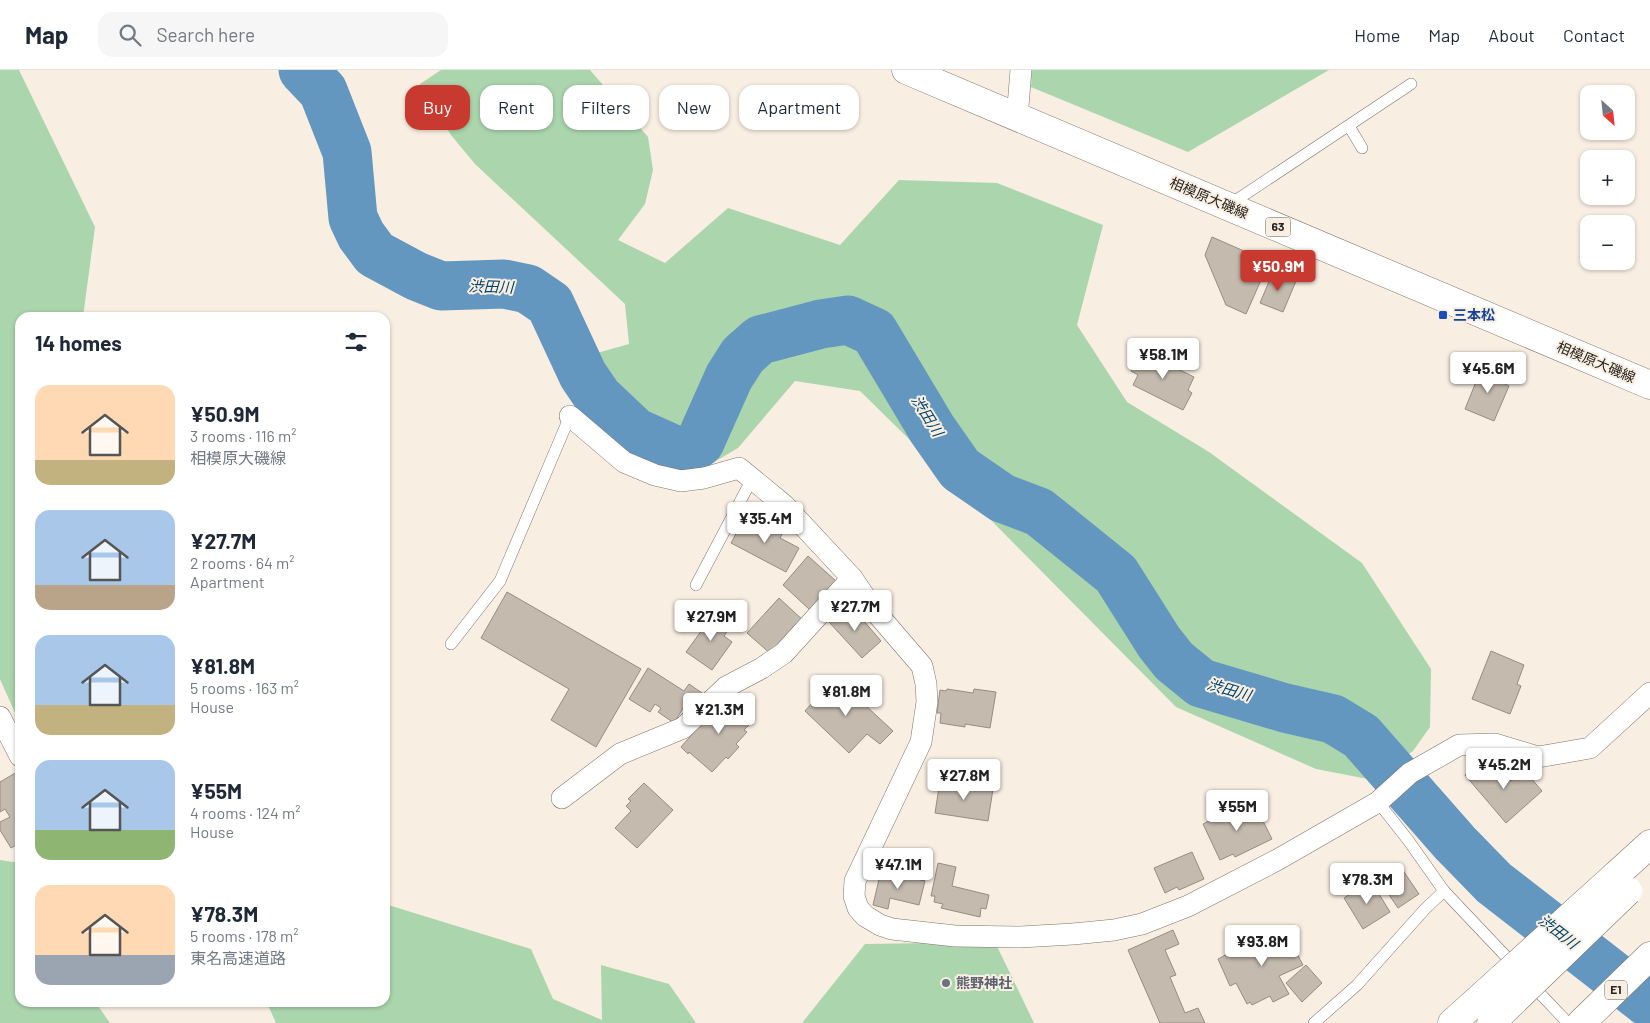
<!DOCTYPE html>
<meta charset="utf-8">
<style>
:root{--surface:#fff;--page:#f6f6f7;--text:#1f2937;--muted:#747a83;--line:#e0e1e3;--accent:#c83a2f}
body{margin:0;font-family:Barlow,"Noto Sans JP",sans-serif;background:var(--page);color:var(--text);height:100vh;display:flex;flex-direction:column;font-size:19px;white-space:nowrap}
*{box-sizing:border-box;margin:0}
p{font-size:16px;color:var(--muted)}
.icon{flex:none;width:28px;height:28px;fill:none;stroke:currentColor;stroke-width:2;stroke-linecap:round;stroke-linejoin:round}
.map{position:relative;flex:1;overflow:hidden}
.panel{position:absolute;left:15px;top:242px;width:375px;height:695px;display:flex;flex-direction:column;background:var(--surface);border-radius:15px;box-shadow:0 1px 4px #0004}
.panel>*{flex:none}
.banner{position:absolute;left:405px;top:15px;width:475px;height:45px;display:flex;gap:10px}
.needle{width:32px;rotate:153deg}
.tools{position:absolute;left:1580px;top:15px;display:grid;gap:10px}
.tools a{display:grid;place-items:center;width:55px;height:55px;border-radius:10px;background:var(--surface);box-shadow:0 1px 4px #0004;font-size:25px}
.price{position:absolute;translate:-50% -42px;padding:0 11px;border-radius:5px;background:#fff;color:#222;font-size:16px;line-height:32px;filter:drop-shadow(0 1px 2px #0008)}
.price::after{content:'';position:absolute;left:50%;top:30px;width:15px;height:11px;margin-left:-8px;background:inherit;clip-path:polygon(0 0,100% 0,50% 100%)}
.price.active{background:var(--accent);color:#fff}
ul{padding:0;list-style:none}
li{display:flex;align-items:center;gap:15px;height:125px;padding:0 20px}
li span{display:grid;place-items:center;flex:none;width:140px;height:100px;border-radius:15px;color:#555}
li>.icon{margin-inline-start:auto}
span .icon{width:60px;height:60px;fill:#fffc;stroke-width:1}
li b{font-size:21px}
h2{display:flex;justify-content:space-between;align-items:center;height:60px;padding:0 20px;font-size:21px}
.chip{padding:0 18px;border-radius:15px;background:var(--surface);box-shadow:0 1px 4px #0004;font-size:18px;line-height:45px}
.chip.active{background:var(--accent);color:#fff}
header{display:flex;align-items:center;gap:30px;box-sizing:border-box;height:70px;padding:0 25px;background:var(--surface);border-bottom:1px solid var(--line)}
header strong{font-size:24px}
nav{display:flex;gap:28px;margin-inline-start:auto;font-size:18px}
.search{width:350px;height:45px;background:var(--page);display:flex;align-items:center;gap:12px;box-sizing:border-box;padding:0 18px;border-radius:15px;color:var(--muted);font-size:19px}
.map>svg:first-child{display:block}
.green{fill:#abd5ad}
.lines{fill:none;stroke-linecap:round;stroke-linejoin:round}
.river{stroke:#6397c0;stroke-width:49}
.building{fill:#c4baae;stroke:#968c82}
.service-casing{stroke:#7f756a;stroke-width:12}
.minor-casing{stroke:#7f756a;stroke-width:22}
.primary-casing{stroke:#7f756a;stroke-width:29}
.motorway-casing{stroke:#7f756a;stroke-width:29}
.service{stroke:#fff;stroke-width:11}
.minor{stroke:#fff;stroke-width:21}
.primary{stroke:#fff;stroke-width:28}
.motorway{stroke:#fff;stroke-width:28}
.motorway-bridge-casing{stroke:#7f756a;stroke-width:29;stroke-linecap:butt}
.motorway-bridge{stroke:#fff;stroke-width:28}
.transit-dot{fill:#1a4fb4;stroke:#f9eee2;stroke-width:2}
.worship-dot{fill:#6b7280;stroke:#f9eee2;stroke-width:2}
.labels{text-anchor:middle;stroke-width:4;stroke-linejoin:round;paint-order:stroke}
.shield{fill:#f9eee2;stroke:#67615a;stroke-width:1}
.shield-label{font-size:12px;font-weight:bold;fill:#28241f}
.street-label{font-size:14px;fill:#28241f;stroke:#f9eee2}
.transit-label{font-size:14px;font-weight:bold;fill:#164399;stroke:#f9eee2;text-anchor:start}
.worship-label{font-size:14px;font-weight:bold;fill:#5b616d;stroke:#f9eee2;text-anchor:start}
.water-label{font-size:15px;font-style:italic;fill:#00446c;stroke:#f9eee2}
</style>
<header>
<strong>Map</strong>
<div class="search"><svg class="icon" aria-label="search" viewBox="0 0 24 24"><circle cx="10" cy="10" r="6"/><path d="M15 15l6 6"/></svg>Search here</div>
<nav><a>Home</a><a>Map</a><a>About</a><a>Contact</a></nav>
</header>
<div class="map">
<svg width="1650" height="953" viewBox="0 0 1650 953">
<rect width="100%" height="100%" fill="#f9eee2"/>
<g class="green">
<polygon points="0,0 19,0 95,157 83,247 20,248 20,654 0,609"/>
<polygon points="441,0 590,0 648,67 653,100 645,134 618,170 665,193 728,138 840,175 899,110 997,113 1103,155 1077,255 1127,332 1209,382 1362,493 1431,599 1430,657 1413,681 1373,710 1316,699 1176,637 972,431 860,321 795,311 738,378 699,401 655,395 611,366 585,337 597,283 629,274 625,234 475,94 451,65 420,14"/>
<polygon points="1032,0 1329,0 1188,82 1031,17"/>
<polygon points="0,790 20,793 20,932 96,933 110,953 0,953"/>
<polygon points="385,834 531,879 553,929 602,950 601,895 669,914 696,953 276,953 267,933 385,932"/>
<polygon points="995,872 1034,953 802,953 865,874"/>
</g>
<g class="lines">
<polyline class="river" points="303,0 323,21 347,82 353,148 361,165 375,184 416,206 441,216 504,214 528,219 550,234 583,305 598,327 635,362 673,379 688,382 700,372 729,307 743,285 760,270 821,254 848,250 874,262 932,359 960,399 1002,428 1039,442 1116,504 1159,572 1174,591 1201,613 1285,638 1333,649 1361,666 1455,773 1494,813 1650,934"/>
</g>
<g class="building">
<polygon points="1212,167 1269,192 1246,244 1226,235 1205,185"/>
<polygon points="1273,202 1296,211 1283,242 1260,233"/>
<polygon points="1142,281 1194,307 1188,320 1192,323 1183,340 1133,315 1138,305 1131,301"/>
<polygon points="1482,297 1508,307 1505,314 1509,316 1494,351 1465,339"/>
<polygon points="748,446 782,464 780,468 799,478 786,502 731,473 744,449 746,450"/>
<polygon points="808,486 836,511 810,540 783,515"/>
<polygon points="507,522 641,599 596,677 551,650 569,619 481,568"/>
<polygon points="779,528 805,552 772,585 747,563"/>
<polygon points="844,538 857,543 881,571 862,588 829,552"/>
<polygon points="715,542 732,554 724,566 732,572 712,600 686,582"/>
<polygon points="1491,581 1524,595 1517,614 1521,616 1510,644 1472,629"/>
<polygon points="648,598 684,621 689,614 702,623 694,634 688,630 674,653 658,642 661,638 655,634 650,642 629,629"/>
<polygon points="835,607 893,661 880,674 867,664 849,683 805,641"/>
<polygon points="947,619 973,623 974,619 996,622 990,658 965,654 965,657 940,653 941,643 937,643 940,620 946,621"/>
<polygon points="731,628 755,649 744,660 747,662 736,674 739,677 728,689 726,687 712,702 689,682 688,684 681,677 702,653 709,643 713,647"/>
<polygon points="1480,692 1489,702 1498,695 1511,711 1524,700 1542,721 1506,753 1465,705"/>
<polygon points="17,702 20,708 20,773 11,778 0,760 0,752 10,747 5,739 0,742 0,712"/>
<polygon points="940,711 993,719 988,751 935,743"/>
<polygon points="644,713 673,740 637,778 615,758 631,741 626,736 631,731 628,729"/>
<polygon points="1255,735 1272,769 1235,787 1233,784 1220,790 1203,754 1239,736 1241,741"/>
<polygon points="1192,782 1204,809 1179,820 1177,817 1165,823 1154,798"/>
<polygon points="938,793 956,797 952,816 989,825 986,839 981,838 980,847 941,838 943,834 934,832 935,826 931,826"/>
<polygon points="1402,799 1419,824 1398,838 1381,813"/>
<polygon points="891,803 925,811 919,835 890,828 888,839 873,835 880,805 890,808"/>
<polygon points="1371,811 1390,842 1363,859 1344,828"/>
<polygon points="1283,857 1303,895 1279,906 1289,924 1273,932 1270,926 1252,935 1250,932 1247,934 1236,913 1230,916 1218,889 1235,880 1236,882"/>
<polygon points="1173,860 1179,874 1165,880 1176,905 1170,907 1185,943 1198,938 1205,953 1160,953 1128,880"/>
<polygon points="1306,895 1322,913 1302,932 1286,913"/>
</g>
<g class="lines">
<defs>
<g id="service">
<polyline points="1349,56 1362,78"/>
<polyline points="1229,135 1411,14"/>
<polyline points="696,515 752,409"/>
<polyline points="451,574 500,511 570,346"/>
<polyline points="1378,732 1408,770 1444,821 1516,897"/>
<polyline points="1530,913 1568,953"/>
<polyline points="1314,953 1357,915 1425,839 1444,821"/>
</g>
<g id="minor">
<polyline points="1017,48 1021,0"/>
<polyline points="570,346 624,392 655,405 681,411 704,408 739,398 784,435 852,508 873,539 922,596 926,614 927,632 921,672 855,811 854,826 858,838 865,846 880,855 892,859 955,866 1020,867 1073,864 1114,860 1142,854 1188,836 1277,790 1378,732 1410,703 1459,675 1495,674 1538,687 1590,678 1650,623"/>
<polyline points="0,647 20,686"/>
<polyline points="562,728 620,684 683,658 726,617 762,598 784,583 852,508"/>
</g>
<polyline id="primary" points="906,0 1650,315"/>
<g id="motorway">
<polyline points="1615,806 1650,774"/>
<polyline points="1452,953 1502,908"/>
<polyline points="1491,953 1520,925"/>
<polyline points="1581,953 1650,886"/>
</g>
</defs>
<use href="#service" class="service-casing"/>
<use href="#minor" class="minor-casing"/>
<use href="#primary" class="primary-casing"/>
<use href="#motorway" class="motorway-casing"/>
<use href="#service" class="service"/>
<use href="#minor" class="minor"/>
<use href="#primary" class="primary"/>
<use href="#motorway" class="motorway"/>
<defs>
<g id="motorway-bridge">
<polyline points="1502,908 1615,806"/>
<polyline points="1520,925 1628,821"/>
</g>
</defs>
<use href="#motorway-bridge" class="motorway-bridge-casing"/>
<use href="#motorway-bridge" class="motorway-bridge"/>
</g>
<rect class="transit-dot" x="1438" y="240" width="10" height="10" rx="2.5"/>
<circle class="worship-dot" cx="946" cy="913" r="5"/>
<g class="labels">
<g class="shield">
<rect x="1265.5" y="147.5" width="25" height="19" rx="4"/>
<rect x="1605" y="910.5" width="22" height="19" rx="4"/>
</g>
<g class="shield-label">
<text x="1278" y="161">63</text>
<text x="1616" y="924">E1</text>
</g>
<g class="street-label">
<text transform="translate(1209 128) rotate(23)" y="5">相模原大磯線</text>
<text transform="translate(1596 292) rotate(23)" y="5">相模原大磯線</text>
</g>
<g class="transit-label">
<text x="1453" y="250">三本松</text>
</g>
<g class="worship-label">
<text x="956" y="918">熊野神社</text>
</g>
<g class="water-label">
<text transform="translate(491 217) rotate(2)" y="5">渋田川</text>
<text transform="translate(927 346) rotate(58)" y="5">渋田川</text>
<text transform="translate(1229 620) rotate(16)" y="5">渋田川</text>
<text transform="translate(1558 862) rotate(38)" y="5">渋田川</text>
</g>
</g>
</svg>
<div class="tools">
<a><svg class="needle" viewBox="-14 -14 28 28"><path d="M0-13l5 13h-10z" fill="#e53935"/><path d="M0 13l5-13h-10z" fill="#747a83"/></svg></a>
<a>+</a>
<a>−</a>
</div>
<b class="price active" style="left:1278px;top:222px">¥50.9M</b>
<b class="price" style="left:1163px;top:310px">¥58.1M</b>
<b class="price" style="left:1488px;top:324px">¥45.6M</b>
<b class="price" style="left:765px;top:474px">¥35.4M</b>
<b class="price" style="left:855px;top:562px">¥27.7M</b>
<b class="price" style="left:711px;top:572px">¥27.9M</b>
<b class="price" style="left:846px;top:647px">¥81.8M</b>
<b class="price" style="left:719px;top:665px">¥21.3M</b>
<b class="price" style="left:1504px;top:720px">¥45.2M</b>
<b class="price" style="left:964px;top:731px">¥27.8M</b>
<b class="price" style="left:1237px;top:762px">¥55M</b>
<b class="price" style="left:898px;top:820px">¥47.1M</b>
<b class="price" style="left:1367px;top:835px">¥78.3M</b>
<b class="price" style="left:1262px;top:897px">¥93.8M</b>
<div class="banner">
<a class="chip active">Buy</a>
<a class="chip">Rent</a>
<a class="chip">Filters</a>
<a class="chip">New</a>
<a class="chip">Apartment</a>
</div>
<section class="panel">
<h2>14 homes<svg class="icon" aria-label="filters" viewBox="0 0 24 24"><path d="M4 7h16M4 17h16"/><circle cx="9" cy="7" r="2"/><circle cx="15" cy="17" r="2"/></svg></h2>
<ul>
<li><span style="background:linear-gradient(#ffd9b3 75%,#c2b280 0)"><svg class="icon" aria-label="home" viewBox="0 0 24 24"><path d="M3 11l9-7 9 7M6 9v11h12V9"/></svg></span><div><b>¥50.9M</b><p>3 rooms · 116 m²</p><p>相模原大磯線</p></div></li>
<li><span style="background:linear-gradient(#a9c7e8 75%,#b9a48a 0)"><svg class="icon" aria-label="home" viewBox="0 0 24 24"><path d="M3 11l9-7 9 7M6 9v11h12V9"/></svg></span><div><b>¥27.7M</b><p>2 rooms · 64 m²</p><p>Apartment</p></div></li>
<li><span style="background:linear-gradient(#a9c7e8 70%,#c2b280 0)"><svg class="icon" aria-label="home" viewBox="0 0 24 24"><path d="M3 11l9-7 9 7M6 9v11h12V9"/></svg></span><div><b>¥81.8M</b><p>5 rooms · 163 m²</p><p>House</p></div></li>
<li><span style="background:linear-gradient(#a9c7e8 70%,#8fb573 0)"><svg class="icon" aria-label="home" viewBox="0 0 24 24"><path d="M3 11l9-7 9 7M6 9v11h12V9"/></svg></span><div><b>¥55M</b><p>4 rooms · 124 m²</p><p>House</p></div></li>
<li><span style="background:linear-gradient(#ffd9b3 70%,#9aa5b1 0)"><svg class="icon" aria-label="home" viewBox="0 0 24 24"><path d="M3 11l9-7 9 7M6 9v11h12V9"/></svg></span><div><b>¥78.3M</b><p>5 rooms · 178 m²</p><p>東名高速道路</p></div></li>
</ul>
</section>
</div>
